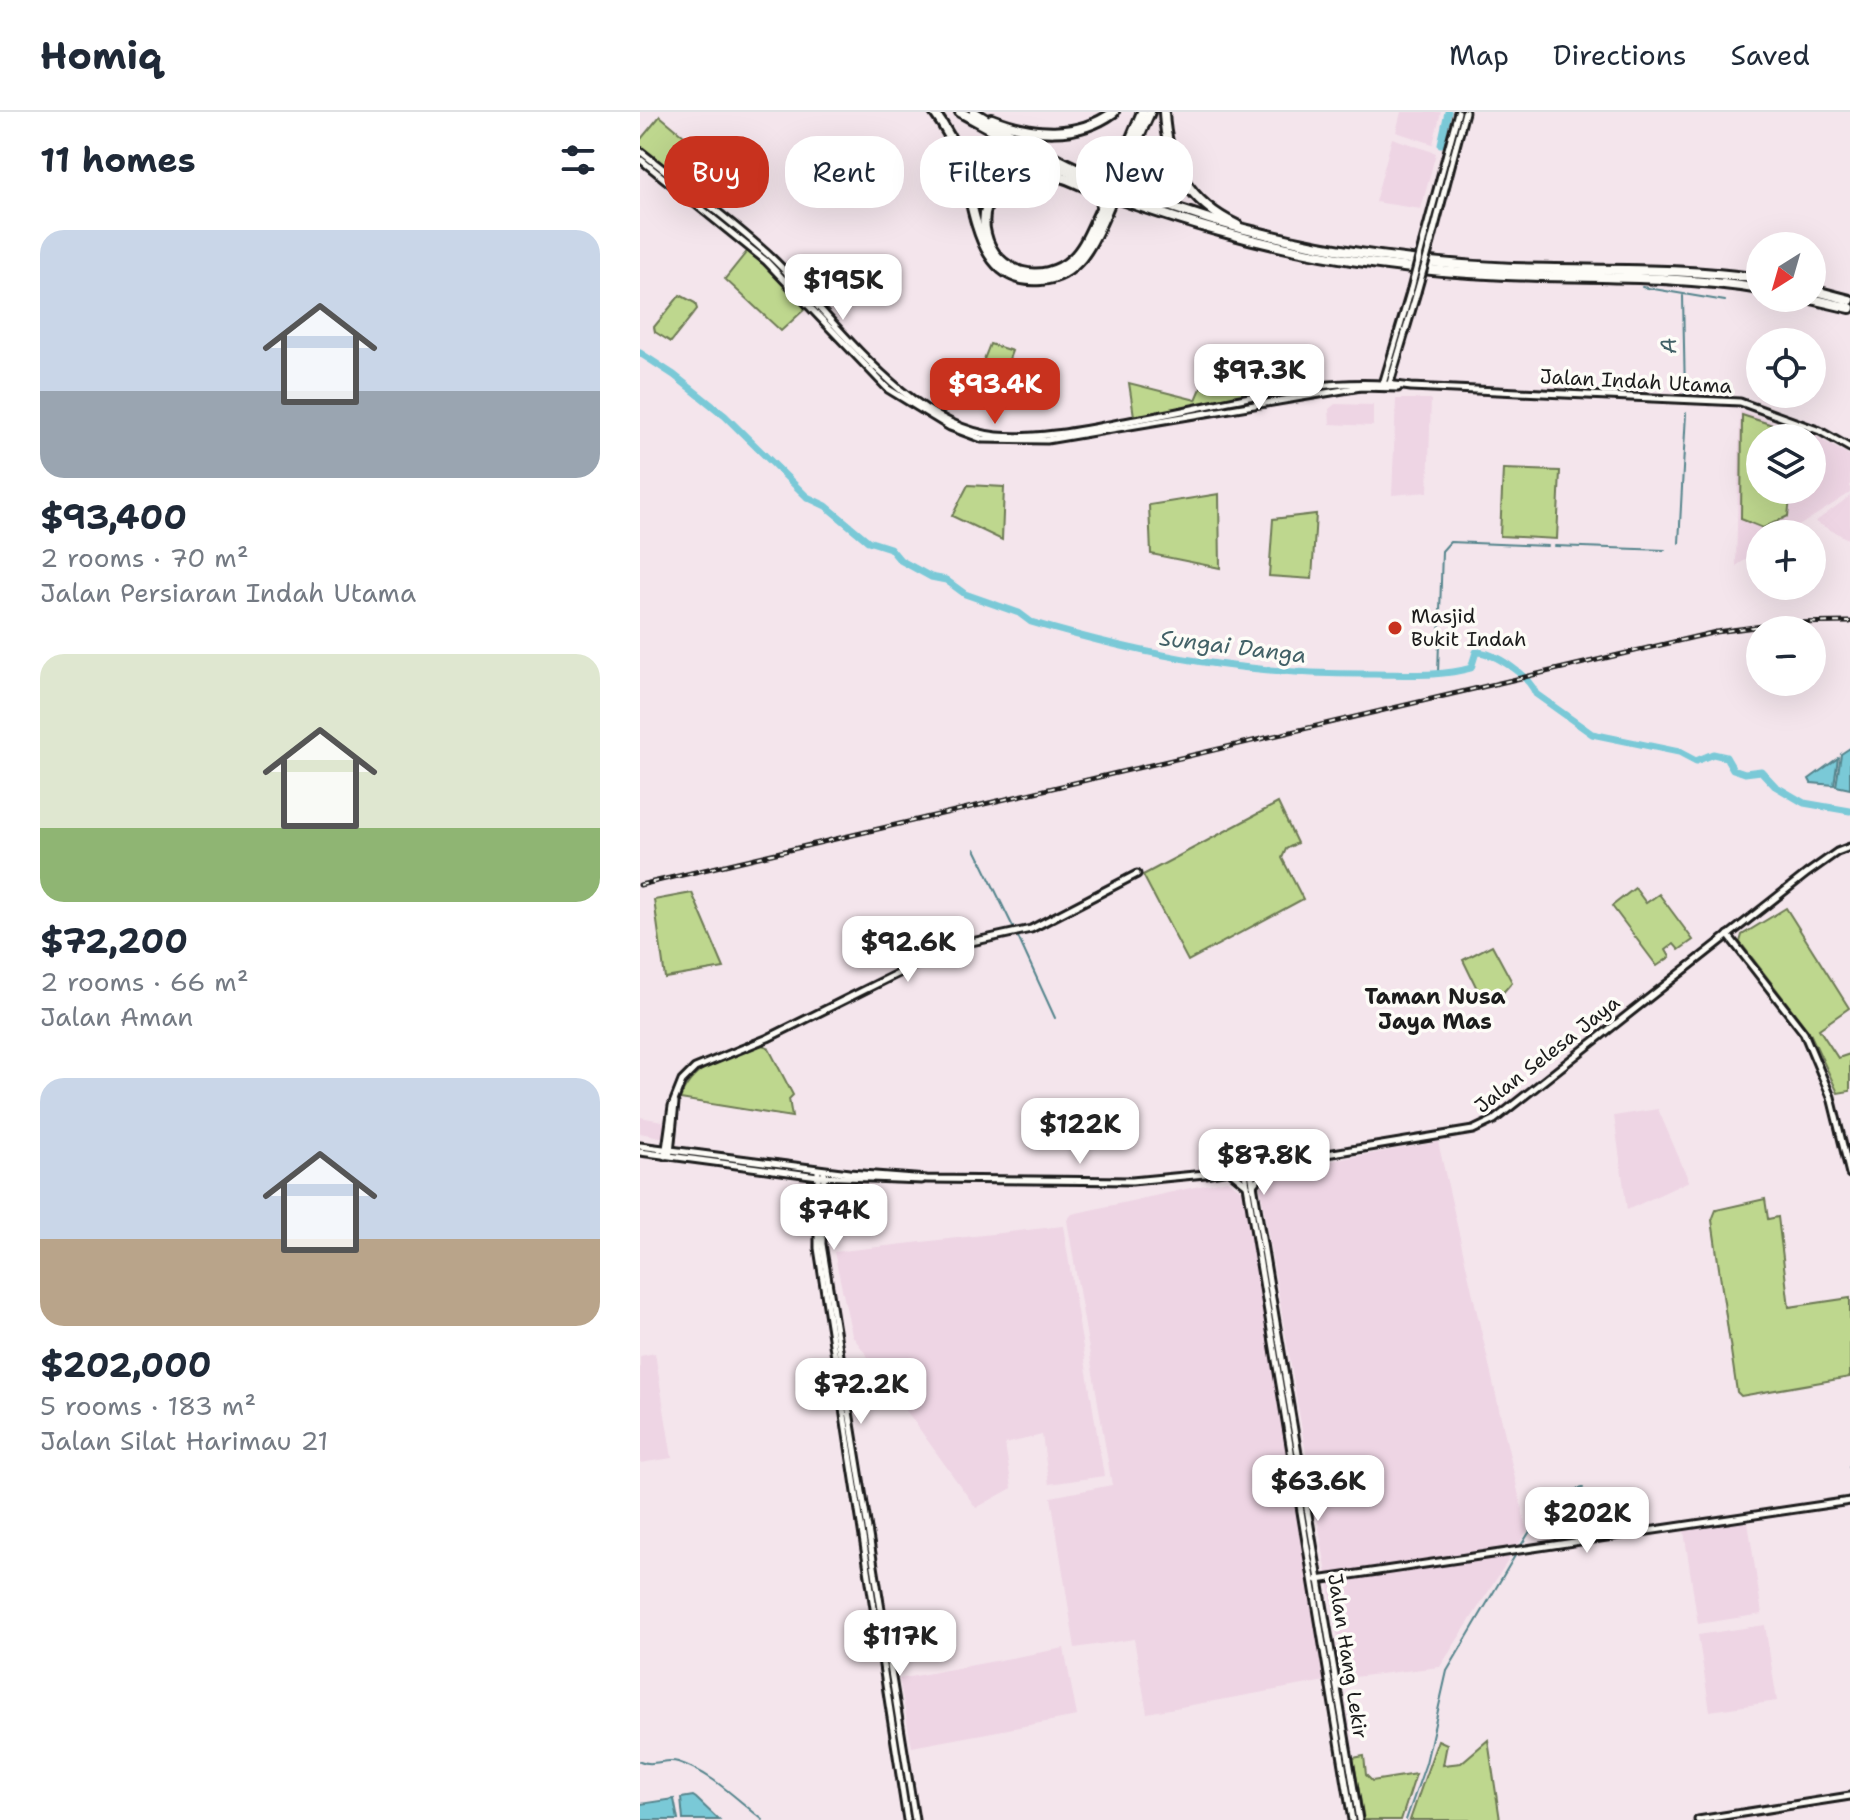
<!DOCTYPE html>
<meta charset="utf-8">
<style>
:root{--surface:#fff;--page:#f6f6f7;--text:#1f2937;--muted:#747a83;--line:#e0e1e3;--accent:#c8321e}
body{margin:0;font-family:"Shantell Sans",sans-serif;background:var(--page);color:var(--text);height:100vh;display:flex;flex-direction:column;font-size:30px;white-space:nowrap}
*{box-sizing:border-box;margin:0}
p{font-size:26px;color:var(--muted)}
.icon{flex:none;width:44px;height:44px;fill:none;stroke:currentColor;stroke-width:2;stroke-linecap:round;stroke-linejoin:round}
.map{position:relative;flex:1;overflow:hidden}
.sheet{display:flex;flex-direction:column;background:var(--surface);width:640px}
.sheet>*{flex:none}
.guide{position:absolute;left:24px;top:24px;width:760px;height:72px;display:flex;gap:16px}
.needle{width:52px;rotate:217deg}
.controls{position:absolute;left:1106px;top:120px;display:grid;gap:16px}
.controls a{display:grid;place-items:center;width:80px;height:80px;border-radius:50%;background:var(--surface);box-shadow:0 8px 32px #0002;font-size:40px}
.price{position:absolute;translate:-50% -68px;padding:0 18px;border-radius:16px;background:#fff;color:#222;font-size:26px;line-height:52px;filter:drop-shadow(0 2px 4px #0008)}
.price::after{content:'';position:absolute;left:50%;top:48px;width:24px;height:18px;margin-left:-12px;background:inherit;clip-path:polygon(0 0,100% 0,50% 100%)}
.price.on{background:var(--accent);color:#fff}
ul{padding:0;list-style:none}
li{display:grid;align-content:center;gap:16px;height:424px;padding:0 40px}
li span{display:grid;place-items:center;height:248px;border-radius:24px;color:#555}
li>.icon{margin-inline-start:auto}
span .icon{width:144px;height:144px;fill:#fffc;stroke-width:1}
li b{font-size:34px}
h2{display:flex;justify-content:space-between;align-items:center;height:96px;padding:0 40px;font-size:34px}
.tag{padding:0 28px;border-radius:32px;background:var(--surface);box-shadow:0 8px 32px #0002;font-size:28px;line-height:72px}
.tag.on{background:var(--accent);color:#fff}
header{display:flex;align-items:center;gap:48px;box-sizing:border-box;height:112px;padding:0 40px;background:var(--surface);border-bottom:2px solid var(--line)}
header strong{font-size:38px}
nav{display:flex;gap:44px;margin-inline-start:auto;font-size:28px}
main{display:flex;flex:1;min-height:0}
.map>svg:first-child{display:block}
.built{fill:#eed5e4;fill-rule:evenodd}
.green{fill:#bed78e;stroke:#6d7a55;stroke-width:2}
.water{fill:#7ac9d7;stroke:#54848c;stroke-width:2}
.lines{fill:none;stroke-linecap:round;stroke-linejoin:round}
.stream{stroke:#54848c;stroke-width:2}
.river{stroke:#7ac9d7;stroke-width:7}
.secondary-casing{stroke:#1c1c1c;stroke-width:11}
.highway-casing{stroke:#1c1c1c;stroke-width:14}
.secondary{stroke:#fdfcf7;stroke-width:5}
.highway{stroke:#fdfcf7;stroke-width:8}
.rail-casing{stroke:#1c1c1c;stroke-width:5}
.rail{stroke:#fdfcf7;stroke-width:2;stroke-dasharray:6;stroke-linecap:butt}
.secondary-bridge-casing{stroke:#1c1c1c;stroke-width:11;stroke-linecap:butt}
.highway-bridge-casing{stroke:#1c1c1c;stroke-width:14;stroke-linecap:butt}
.secondary-bridge{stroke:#fdfcf7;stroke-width:5}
.highway-bridge{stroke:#fdfcf7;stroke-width:8}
.poi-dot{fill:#c8321e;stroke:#fdfcf7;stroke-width:3}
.labels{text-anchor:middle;stroke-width:7;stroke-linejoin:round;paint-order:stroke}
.street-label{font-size:20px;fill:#1c1c1c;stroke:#fdfcf7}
.poi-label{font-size:20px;fill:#1c1c1c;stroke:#fdfcf7;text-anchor:start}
.water-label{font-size:22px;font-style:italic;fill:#426167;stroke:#fdfcf7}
.neighbourhood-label{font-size:22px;font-weight:bold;fill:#1c1c1c;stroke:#fdfcf7}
</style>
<header>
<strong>Homiq</strong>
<nav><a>Map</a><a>Directions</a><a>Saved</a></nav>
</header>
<main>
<section class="sheet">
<h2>11 homes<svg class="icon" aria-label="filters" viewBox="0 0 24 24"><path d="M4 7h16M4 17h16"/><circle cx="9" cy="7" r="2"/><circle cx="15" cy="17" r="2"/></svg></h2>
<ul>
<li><span style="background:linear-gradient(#c9d6e8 65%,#9aa5b1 0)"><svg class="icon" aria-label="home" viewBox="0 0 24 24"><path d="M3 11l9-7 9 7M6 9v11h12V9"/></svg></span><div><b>$93,400</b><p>2 rooms · 70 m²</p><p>Jalan Persiaran Indah Utama</p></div></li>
<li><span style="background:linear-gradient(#dfe7d0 70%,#8fb573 0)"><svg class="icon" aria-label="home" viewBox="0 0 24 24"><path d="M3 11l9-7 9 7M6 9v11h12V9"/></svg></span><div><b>$72,200</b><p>2 rooms · 66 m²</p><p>Jalan Aman</p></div></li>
<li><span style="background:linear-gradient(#c9d6e8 65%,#b9a48a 0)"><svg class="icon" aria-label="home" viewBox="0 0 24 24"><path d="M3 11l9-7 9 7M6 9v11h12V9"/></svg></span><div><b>$202,000</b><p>5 rooms · 183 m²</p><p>Jalan Silat Harimau 21</p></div></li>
</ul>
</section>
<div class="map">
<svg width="1210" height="1708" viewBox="0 0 1210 1708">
<rect width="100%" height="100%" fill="#f4e5ec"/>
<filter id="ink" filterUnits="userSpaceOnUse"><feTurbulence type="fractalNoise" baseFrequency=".0125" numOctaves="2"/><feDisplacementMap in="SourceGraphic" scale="16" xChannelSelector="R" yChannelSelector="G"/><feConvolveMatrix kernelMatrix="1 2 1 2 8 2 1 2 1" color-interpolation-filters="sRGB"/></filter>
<g filter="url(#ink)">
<g class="built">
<polygon points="761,0 801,0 793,32 756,20"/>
<polygon points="752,26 796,41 781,97 735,90"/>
<polygon points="756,287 791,287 788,380 752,383"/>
<polygon points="695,292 733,293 733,314 690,312 689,297"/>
<path d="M 1100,299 L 1175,324 L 1210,344 L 1210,381 L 1146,422 L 1120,422 L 1120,438 L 1096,454 ZM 1120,326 L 1172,326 L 1172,378 L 1120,378 Z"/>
<polygon points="1210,384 1210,428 1175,410"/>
<polygon points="1018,997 1049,1069 987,1098 974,1004"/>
<polygon points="0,1005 28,1010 25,1026 0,1021"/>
<polygon points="798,1030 887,1419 800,1555 705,1566 620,1075 633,1059"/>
<polygon points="587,1068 602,1078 611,1124 685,1569 507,1601 494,1527 435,1536 411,1385 472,1373 427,1108 432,1102"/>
<polygon points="423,1114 464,1364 409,1372 402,1323 365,1332 372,1376 336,1396 212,1223 194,1140"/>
<polygon points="15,1241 32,1346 0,1351 0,1244"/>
<polygon points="1108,1410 1122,1502 1058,1512 1044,1419"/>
<polygon points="1125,1513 1137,1589 1070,1599 1058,1523"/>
<polygon points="424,1536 437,1604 272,1635 259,1567"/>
</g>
<g class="green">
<polygon points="20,4 67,43 42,72 0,39 0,28"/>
<polygon points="109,137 166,196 141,219 85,167"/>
<polygon points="40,183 55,191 57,197 31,230 15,220 14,215"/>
<polygon points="350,232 372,239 360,272 336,268"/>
<polygon points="570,255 624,270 620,284 494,304 489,271 556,288"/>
<polygon points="1102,303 1151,319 1154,326 1120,326 1120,378 1151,378 1148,404 1123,416 1101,407"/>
<polygon points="863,357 920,359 917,427 860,424"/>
<polygon points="328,373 364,375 362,428 312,404"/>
<polygon points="579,382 580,456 511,442 509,393"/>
<polygon points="676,402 672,467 629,464 633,407"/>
<polygon points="638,691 657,731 646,737 642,746 663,787 548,849 503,763"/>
<polygon points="995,776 1006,791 1019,782 1053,828 1039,838 1034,832 1026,838 1030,845 1017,854 972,794"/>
<polygon points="52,781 84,856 25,866 14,788"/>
<polygon points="1146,796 1209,896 1179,917 1198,946 1210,942 1210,979 1198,981 1170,921 1100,830 1102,823"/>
<polygon points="852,833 872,870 860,884 843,889 823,848"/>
<path d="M 122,933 L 128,935 L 153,983 L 149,987 L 152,1005 L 40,987 C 53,951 89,945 122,933 Z"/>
<polygon points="1125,1087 1128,1107 1138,1105 1149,1195 1210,1186 1210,1265 1101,1284 1097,1280 1072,1108 1076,1098"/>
<polygon points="798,1628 807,1632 803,1653 821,1651 848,1628 860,1708 770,1708"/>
<polygon points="724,1644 726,1663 732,1669 776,1662 761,1708 724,1708 713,1646"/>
</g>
<g class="water">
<polygon points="1210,636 1210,677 1196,674 1201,642"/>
<polygon points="1198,646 1194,673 1171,671 1169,667"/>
<polygon points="53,1684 56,1686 79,1708 43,1708 41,1686"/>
<polygon points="34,1687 38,1708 0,1708 0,1692"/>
</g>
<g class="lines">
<g class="stream">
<polyline points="1002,175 1085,189"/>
<polyline points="1043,184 1045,283"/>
<polyline points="1039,431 1046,301"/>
<polyline points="915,434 1025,438"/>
<polyline points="798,561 802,439 810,430 908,434"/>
<polyline points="335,737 375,819"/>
<polyline points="378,825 415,906"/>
<polyline points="1209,1355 1210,1353"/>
<polyline points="880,1435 913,1383 943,1376"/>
<path d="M 0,1649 C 13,1655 25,1646 38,1650 C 72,1661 95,1686 123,1708"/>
<polyline points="766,1708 786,1651 807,1559 876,1442"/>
</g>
<g class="river">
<polyline points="801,32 808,0"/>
<path d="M 0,241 L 34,263 L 85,304 L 167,385 L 186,394 L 228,429 L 250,436 L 260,448 L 291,465 L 306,468 L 325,482 L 379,501 L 391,510 C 509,545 610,563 734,562 C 766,562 800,565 831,556 L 836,540 C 855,540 889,564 896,582 L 952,622 L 1039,640 L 1056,649 L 1073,642 L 1086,645 L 1093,657 L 1105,661 L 1121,659 L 1135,674 L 1164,691 L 1210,699"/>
</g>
<defs>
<g id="secondary">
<path d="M 0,39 C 44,74 91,108 132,146 C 194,205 265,314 357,324 C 401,328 451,316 495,308 C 586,293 679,261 771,275 L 1100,290 L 1180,319 L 1210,336"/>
<polyline points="0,47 126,149 248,277 310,315 342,327 407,328 721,275 758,276"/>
<polyline points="783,130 818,0"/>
<polyline points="791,130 825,0"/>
<polyline points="750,271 777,180"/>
<polyline points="743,272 771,177"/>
<polyline points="1088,823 1164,921 1191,985 1210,1062"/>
<polyline points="0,1034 209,1061 287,1067 492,1069 565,1062 833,1018 854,1008 1166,762 1197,740 1210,735"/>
<polyline points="0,1040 178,1064 282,1068"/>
<polyline points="30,1040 35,991"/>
<polyline points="25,1044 32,994 42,969 55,956 128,926 313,834 391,817 497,762"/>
<polyline points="610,1054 719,1708"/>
<polyline points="604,1055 712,1708"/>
<polyline points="178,1058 178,1136 267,1708"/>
<polyline points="184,1059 182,1132 275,1708"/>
<polyline points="590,1059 607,1073"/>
<polyline points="613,1073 631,1051"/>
<polyline points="677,1468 1210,1389"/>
<polyline points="1058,1708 1210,1684"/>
</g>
<g id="highway">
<path d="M 294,0 C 305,15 314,31 320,48 C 335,91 335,174 401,168 C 437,165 452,133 465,103"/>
<polyline points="320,0 447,70"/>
<path d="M 334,0 C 497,104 681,148 873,156 C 955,159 1038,155 1120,167"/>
<path d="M 524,0 C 526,51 550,91 597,113"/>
<path d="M 352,7 C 392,23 437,27 474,0"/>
<polyline points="480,52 502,0"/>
<polyline points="485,55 510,0"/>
<path d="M 459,101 C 451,117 445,135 432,147 C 403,174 355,162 346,122 C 338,89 362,63 394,61 C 416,59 438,73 458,80 C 498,94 538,108 579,119 C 673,146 768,159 866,163 C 951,166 1036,163 1120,177"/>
<polyline points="1172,178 1210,188"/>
<polyline points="1167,186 1210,196"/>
</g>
</defs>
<use href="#secondary" class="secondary-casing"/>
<use href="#highway" class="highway-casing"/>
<use href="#secondary" class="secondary"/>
<use href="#highway" class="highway"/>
<defs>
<polyline id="rail" points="0,773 1076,520 1146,511 1210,510"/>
</defs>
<use href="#rail" class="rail-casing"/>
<use href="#rail" class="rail"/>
<defs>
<g id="secondary-bridge">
<polyline points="771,177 783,130"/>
<polyline points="777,180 791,130"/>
</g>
<g id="highway-bridge">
<polyline points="459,101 480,52"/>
<polyline points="465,103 485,55"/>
</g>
</defs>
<use href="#secondary-bridge" class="secondary-bridge-casing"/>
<use href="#highway-bridge" class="highway-bridge-casing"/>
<use href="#secondary-bridge" class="secondary-bridge"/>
<use href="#highway-bridge" class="highway-bridge"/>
</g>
</g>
<circle class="poi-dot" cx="755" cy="516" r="8"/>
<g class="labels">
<g class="street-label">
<text transform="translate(996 269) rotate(3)" y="7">Jalan Indah Utama</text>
<text transform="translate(907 942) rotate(-38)" y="7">Jalan Selesa Jaya</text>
<text transform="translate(708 1544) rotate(81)" y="7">Jalan Hang Lekir</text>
</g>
<g class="poi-label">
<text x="771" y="511">Masjid<tspan x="771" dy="23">Bukit Indah</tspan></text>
</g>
<g class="water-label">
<text transform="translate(1028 234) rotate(-91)" y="8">A</text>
<text transform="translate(593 534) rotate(7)" y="8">Sungai Danga</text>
</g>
<g class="neighbourhood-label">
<text x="795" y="892">Taman Nusa<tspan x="795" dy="25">Jaya Mas</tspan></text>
</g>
</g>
</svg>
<div class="controls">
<a><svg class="needle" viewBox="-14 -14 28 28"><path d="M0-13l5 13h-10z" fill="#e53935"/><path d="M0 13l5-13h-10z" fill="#747a83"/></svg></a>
<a><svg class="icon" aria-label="locate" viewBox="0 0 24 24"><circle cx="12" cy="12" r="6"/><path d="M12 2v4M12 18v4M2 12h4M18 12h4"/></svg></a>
<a><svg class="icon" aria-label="layers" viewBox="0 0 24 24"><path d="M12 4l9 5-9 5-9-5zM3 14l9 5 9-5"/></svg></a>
<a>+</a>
<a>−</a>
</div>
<b class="price" style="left:203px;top:210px">$195K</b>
<b class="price" style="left:619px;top:300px">$97.3K</b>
<b class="price on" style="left:355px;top:314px">$93.4K</b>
<b class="price" style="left:268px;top:872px">$92.6K</b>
<b class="price" style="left:440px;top:1054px">$122K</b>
<b class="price" style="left:624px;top:1085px">$87.8K</b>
<b class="price" style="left:194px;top:1140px">$74K</b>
<b class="price" style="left:221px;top:1314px">$72.2K</b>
<b class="price" style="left:678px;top:1411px">$63.6K</b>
<b class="price" style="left:947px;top:1443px">$202K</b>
<b class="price" style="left:260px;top:1566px">$117K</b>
<div class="guide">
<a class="tag on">Buy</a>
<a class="tag">Rent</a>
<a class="tag">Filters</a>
<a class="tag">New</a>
</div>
</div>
</main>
